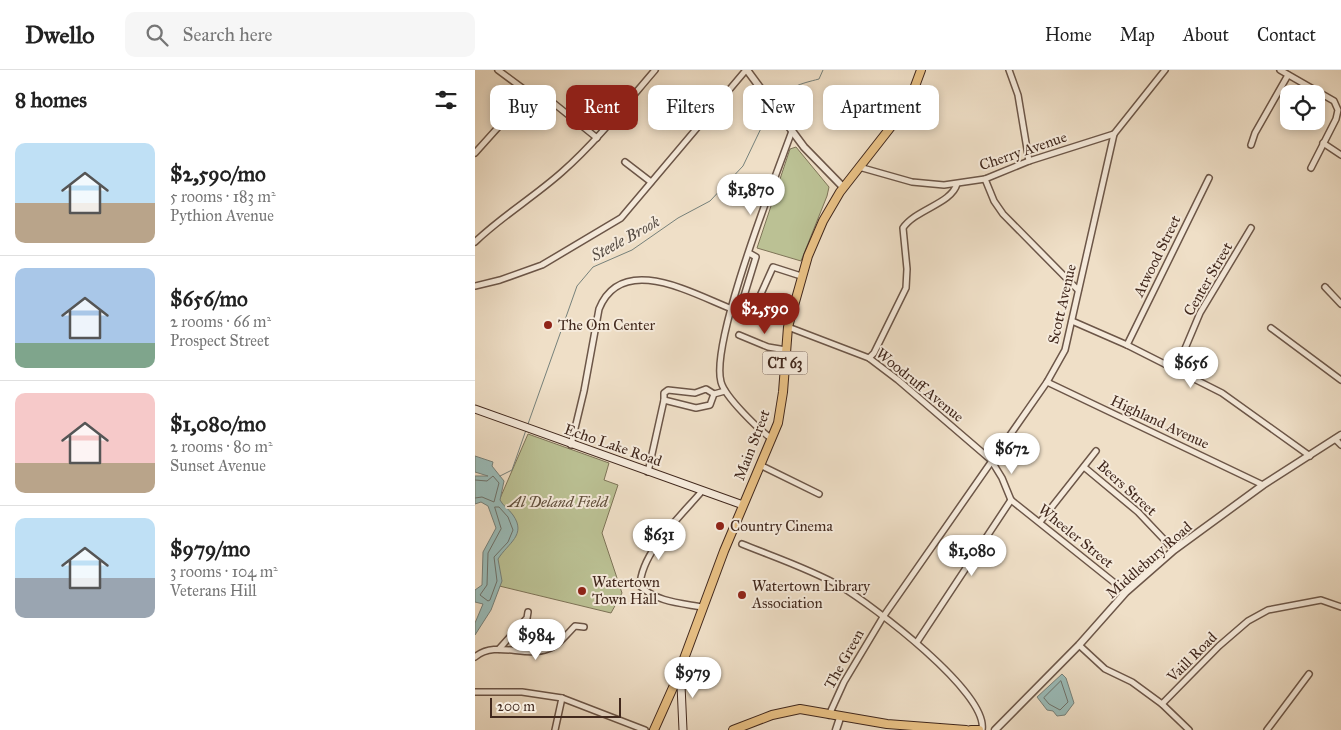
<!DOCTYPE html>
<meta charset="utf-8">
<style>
:root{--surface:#fff;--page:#f6f6f6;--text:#222;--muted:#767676;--line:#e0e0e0;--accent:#8f2418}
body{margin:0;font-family:"IM FELL Great Primer",serif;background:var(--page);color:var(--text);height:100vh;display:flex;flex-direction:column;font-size:19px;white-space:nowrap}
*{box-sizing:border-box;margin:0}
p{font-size:16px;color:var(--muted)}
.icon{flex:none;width:28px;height:28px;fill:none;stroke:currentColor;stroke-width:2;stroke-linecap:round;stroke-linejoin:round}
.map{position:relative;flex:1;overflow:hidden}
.side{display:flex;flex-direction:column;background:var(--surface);width:475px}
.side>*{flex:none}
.top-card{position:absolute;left:15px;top:15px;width:475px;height:45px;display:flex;gap:10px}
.tools{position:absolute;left:805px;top:15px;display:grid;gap:10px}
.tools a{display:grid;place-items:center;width:45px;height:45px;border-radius:10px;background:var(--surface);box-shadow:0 2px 8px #0003;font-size:25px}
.scale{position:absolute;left:15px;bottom:12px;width:131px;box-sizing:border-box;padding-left:5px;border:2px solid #41281d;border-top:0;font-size:14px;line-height:18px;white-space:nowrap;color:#41281d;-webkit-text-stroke:4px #f5eadb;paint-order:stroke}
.price{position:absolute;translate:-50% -42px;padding:0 11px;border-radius:18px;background:#fff;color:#222;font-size:16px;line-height:32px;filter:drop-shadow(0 1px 2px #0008)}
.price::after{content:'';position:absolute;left:50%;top:30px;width:15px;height:11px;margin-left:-8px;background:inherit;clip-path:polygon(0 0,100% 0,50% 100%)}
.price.on{background:var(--accent);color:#fff}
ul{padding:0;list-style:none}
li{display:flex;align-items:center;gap:15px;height:125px;padding:0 15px}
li+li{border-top:1px solid var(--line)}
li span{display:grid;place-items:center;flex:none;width:140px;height:100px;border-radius:10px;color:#555}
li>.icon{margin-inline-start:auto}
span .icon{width:60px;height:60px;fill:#fffc;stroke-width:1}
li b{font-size:21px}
h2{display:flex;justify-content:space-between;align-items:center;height:60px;padding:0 15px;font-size:21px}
.chip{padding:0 18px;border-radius:10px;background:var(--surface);box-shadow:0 2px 8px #0003;font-size:18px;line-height:45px}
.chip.on{background:var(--accent);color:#fff}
header{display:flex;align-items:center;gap:30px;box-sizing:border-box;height:70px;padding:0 25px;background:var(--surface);border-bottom:1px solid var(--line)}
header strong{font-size:24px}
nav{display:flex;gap:28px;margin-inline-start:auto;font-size:18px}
.search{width:350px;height:45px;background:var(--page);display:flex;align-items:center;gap:12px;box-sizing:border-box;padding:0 18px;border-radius:10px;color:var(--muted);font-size:19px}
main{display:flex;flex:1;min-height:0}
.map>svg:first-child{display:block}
.green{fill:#bbc194;stroke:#7e7458}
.water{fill:#9abcb9;stroke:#76817b}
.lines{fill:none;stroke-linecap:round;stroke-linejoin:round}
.shore{stroke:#6e726b;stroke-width:1}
.stream{stroke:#76817b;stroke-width:1}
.minor-casing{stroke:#6c5648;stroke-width:8}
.tertiary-casing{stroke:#6c5648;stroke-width:9}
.secondary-casing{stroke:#41281d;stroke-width:9}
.primary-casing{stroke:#41281d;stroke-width:10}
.minor{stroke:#f5eadb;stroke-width:5}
.tertiary{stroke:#f5eadb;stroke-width:6}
.secondary{stroke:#f5eadb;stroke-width:7}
.primary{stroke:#e8c084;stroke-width:8}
.poi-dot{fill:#8f2418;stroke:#f5eadb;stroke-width:2}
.labels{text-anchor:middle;stroke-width:4;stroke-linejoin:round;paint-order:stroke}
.shield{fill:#f5eadb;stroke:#776256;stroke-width:1}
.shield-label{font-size:14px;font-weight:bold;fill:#41281d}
.street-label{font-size:15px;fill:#41281d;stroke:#f5eadb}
.poi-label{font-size:15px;fill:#41281d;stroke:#f5eadb;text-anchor:start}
.park-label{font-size:15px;font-style:italic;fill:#604e3b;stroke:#f5eadb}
.water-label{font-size:16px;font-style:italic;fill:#574d44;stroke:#f5eadb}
</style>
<header>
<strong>Dwello</strong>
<div class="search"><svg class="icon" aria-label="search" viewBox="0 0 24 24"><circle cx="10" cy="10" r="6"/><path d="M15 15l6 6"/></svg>Search here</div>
<nav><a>Home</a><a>Map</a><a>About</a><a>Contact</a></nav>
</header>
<main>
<section class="side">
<h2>8 homes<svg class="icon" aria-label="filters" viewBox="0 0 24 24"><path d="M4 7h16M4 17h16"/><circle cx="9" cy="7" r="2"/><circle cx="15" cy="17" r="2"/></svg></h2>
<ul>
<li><span style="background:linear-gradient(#bfe0f5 60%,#b9a48a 0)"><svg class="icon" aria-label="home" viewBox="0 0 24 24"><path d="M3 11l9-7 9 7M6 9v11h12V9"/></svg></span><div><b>$2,590/mo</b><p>5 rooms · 183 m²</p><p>Pythion Avenue</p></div></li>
<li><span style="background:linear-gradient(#a9c7e8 75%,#7fa58c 0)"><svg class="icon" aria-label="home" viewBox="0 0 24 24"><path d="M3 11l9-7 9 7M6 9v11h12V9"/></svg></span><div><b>$656/mo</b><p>2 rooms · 66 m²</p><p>Prospect Street</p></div></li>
<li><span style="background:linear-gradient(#f6c9c9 70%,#b9a48a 0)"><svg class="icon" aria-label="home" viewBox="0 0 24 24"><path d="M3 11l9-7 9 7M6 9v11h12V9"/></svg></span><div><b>$1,080/mo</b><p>2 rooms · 80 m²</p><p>Sunset Avenue</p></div></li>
<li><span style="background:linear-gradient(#bfe0f5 60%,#9aa5b1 0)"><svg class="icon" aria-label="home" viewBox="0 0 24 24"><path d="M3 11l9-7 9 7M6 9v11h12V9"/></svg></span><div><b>$979/mo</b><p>3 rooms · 104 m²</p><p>Veterans Hill</p></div></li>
</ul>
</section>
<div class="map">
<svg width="866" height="660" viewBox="0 0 866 660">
<rect width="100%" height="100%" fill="#efdfc7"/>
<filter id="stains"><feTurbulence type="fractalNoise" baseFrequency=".004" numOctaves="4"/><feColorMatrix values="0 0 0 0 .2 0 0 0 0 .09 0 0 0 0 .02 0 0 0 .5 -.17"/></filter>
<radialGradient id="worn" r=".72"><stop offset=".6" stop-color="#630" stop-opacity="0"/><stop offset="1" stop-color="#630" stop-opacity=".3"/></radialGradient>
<g class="green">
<polygon points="321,77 354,117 352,126 326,191 282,178 315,79"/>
<polygon points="53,364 134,393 129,410 143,415 127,463 147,523 136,543 16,514 23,475 23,433"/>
</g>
<g class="water">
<path d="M 0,386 L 18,392 L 17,396 L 29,411 L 25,430 C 28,436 34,439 38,445 C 52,465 33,473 23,489 L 27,511 L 16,540 L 0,565 L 0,553 L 8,534 L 0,532 L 0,520 L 7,515 L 8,482 L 21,458 L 13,436 L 6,432 L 0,434 L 0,406 L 13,406 L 0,402 Z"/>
<polygon points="587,604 591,608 599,633 590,645 582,646 578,641 572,640 562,627"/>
</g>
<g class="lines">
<g class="shore">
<polyline points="0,410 12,411 18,406 24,413 19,432 7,427 0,428"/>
<polygon points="20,437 24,437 33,447 38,460 33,472 19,487 22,511 15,530 13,531 5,525 12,515 13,483 26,459"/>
<polygon points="586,611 593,632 585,640 574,634 569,628"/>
</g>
<g class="stream">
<path d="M 302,34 C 313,16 325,14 344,9 L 348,0"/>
<polyline points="53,354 102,216 118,197 157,180 203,148 235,131 268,96 290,50 298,40"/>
<polyline points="25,406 37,400 51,360"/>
</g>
<defs>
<g id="minor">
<polyline points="23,0 54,23"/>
<polyline points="534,0 543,25 554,91"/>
<polyline points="805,0 859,31 863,40 861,49 836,98"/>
<polyline points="848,73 866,85"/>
<polyline points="776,75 780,63 813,5"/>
<polyline points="0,83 54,23 61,19 122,68"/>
<polyline points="150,92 176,112"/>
<polyline points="384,97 437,112 469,115 510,109 554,91 639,64 690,0"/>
<polyline points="510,109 519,131 528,144 603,220"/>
<path d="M 0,172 C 27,146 59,127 87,102 C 121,72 150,35 180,0"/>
<polyline points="0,216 25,210 67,195 146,148 271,0"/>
<polyline points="850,217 866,234"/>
<polyline points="270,239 280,237 298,197 326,206"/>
<polyline points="268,246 270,239 269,226 281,187 274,183"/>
<polyline points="597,251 652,275 747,323 835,386"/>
<polyline points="313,257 394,288 423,310 516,390 527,408 536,430"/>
<polyline points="796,258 866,310"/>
<polyline points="264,265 293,277 311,280"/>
<polyline points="652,275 734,108"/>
<path d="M 394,288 L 399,283 L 431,218 L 432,199 L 428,158 C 441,139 476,134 482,114"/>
<polyline points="701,300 725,243 776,158"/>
<polyline points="572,312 788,415"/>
<polyline points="189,330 189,323 193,320 220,323 231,319 239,324"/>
<path d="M 297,369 C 284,360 250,327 246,312 C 235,272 300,108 317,61"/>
<polyline points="860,369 866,375"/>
<path d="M 96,375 L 109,321 L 124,239 C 147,182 218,224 257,239"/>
<polyline points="285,395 344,424"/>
<polyline points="609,397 663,442 699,480"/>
<polyline points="173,402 189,330 221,338 235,335 239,324 250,321"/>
<polyline points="536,430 651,522"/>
<polyline points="565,452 621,381"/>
<path d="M 267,474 C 299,487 335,499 365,516 C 396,534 514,623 507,660"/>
<path d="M 227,537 C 205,533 182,532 165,516 C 166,482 206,446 227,421"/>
<polyline points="442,572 536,430"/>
<polyline points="604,575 630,599 657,612 687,634 714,660"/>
<polyline points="24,579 52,548 53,542"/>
<path d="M 0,587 C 20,570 50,588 73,579 C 83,576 92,564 100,556 L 109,557"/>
<polyline points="0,622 47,622 87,628 170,660"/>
<polyline points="687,634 744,576 773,551 793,540 846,530 866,537"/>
<polyline points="354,645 369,612 408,547 572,312 590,280 639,64"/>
<polyline points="80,660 87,628"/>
<polyline points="792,660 834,604"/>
</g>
<g id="tertiary">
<polyline points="272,0 329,77 368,117"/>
<polyline points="361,660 365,648"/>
<polyline points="520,660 604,575 651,522 699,480 788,415 866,365"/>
</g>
<g id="secondary">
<polyline points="0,339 268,435"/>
<polyline points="203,603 206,615 208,660"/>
</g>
<g id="primary">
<polyline points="179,660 200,613 249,481 303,353 308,322 313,257 333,186 348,151 365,122 433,35 446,0"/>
<polyline points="258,660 297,645 325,639 412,654 491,660"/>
<polyline points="496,660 504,660"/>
</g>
</defs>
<use href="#minor" class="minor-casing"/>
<use href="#tertiary" class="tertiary-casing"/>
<use href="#secondary" class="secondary-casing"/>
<use href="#primary" class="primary-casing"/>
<use href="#minor" class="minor"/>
<use href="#tertiary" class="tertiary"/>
<use href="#secondary" class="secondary"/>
<use href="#primary" class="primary"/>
</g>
<g class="poi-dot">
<circle cx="73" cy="255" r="5"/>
<circle cx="245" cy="456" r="5"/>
<circle cx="107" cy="521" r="5"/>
<circle cx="267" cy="525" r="5"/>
</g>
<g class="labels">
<rect class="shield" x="287.5" y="281.5" width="45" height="23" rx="4"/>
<g class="shield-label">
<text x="310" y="298">CT 63</text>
</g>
<g class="street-label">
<text transform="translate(548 81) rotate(-19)" y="5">Cherry Avenue</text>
<text transform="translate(682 186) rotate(-64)" y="5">Atwood Street</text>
<text transform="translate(733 209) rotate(-60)" y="5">Center Street</text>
<text transform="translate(587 234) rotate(-77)" y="5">Scott Avenue</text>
<text transform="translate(445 315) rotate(39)" y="5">Woodruff Avenue</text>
<text transform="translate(685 352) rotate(25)" y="5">Highland Avenue</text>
<text transform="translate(138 375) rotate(19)" y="5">Echo Lake Road</text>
<text transform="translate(277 375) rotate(-69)" y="5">Main Street</text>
<text transform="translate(652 418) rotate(42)" y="5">Beers Street</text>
<text transform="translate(601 466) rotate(39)" y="5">Wheeler Street</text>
<text transform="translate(674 490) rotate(-41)" y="5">Middlebury Road</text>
<text transform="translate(717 587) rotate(-45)" y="5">Vaill Road</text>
<text transform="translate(369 589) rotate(-61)" y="5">The Green</text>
</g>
<g class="poi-label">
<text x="83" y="260">The Om Center</text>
<text x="255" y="461">Country Cinema</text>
<text x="117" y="517">Watertown<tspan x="117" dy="17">Town Hall</tspan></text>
<text x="277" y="521">Watertown Library<tspan x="277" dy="17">Association</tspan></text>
</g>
<g class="park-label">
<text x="83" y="437">Al Deland Field</text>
</g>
<g class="water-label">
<text transform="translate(150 168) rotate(-29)" y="6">Steele Brook</text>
</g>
</g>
<rect width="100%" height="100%" filter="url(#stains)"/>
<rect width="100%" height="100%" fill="url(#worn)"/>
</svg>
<div class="tools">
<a><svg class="icon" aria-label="locate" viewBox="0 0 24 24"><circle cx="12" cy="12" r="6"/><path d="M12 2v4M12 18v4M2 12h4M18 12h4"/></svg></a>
</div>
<div class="scale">200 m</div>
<b class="price" style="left:276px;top:146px">$1,870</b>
<b class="price on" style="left:290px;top:265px">$2,590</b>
<b class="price" style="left:716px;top:319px">$656</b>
<b class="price" style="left:537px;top:405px">$672</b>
<b class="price" style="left:184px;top:491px">$631</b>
<b class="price" style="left:497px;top:507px">$1,080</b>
<b class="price" style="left:61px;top:591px">$984</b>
<b class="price" style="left:218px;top:629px">$979</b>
<div class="top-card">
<a class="chip">Buy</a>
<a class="chip on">Rent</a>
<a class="chip">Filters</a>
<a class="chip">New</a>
<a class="chip">Apartment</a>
</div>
</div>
</main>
